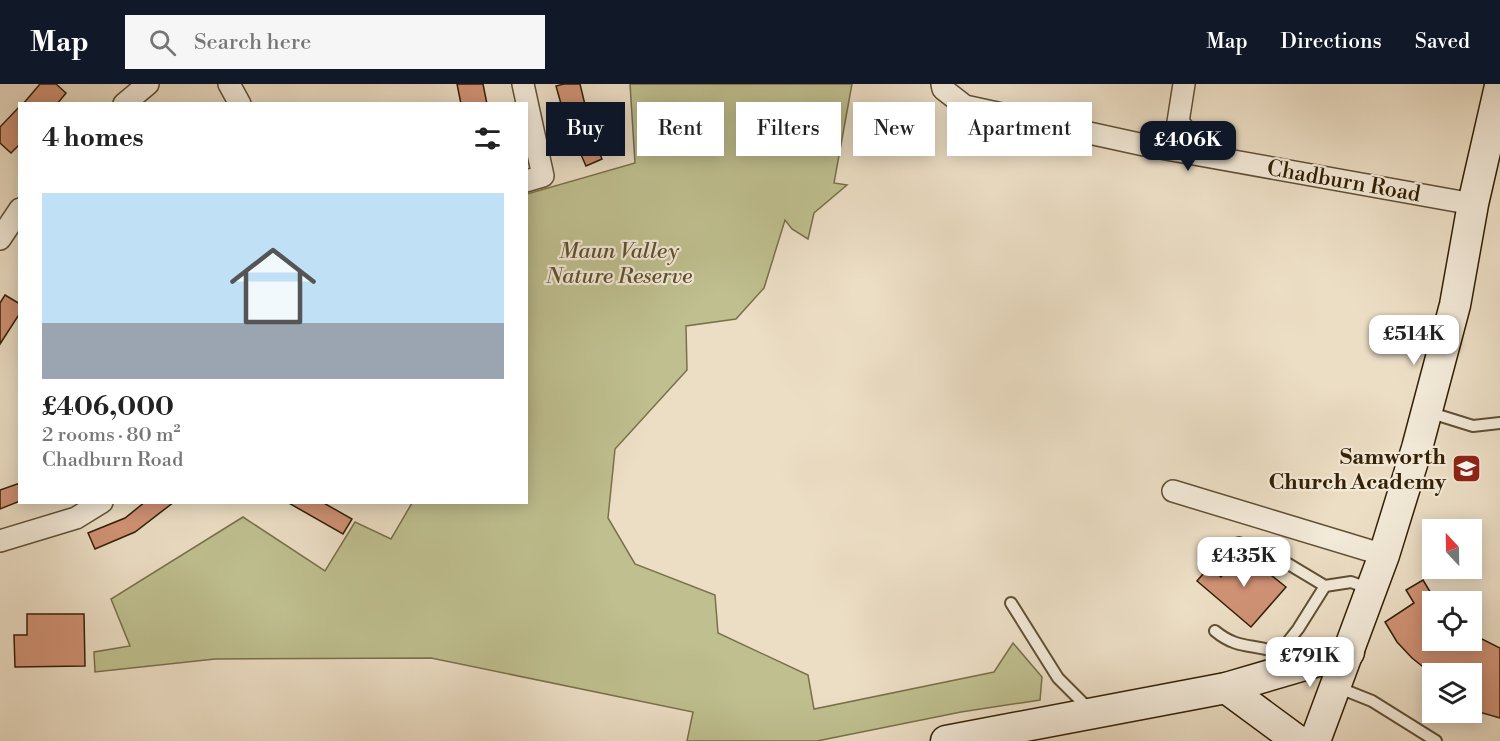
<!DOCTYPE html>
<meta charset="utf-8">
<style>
:root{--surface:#fff;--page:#f6f6f6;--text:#222;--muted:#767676;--line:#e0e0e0;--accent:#111827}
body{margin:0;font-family:"Libre Bodoni",serif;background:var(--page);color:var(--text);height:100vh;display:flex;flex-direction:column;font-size:22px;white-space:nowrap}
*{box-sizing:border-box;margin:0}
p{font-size:20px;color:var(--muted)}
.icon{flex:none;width:33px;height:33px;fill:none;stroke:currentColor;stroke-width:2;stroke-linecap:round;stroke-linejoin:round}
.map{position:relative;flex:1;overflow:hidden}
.panel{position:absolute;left:18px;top:18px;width:510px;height:402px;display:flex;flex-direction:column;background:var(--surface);border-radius:0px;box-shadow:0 3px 15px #0003}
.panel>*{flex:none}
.banner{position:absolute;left:546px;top:18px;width:570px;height:54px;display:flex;gap:12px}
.needle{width:39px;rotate:338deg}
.tools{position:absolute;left:1422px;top:435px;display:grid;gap:12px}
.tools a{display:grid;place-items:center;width:60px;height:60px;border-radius:0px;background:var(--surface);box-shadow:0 3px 15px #0003;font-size:30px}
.price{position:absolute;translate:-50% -51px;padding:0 14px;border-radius:12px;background:#fff;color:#222;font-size:20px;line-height:39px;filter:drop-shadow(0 2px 3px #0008)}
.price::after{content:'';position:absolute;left:50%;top:36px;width:18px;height:14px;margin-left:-9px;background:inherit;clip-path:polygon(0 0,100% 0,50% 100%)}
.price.current{background:var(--accent);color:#fff}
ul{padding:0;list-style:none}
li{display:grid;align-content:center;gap:12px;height:318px;padding:0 24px}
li+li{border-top:2px solid var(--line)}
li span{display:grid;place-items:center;height:186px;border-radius:0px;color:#555}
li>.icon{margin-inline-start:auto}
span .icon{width:108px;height:108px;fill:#fffc;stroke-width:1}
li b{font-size:26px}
h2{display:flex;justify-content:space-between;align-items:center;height:72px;padding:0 24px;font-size:26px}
.chip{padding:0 21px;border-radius:0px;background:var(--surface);box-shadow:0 3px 15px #0003;font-size:21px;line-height:54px}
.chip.current{background:var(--accent);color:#fff}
header{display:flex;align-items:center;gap:36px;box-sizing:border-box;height:84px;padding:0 30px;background:var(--accent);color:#fff}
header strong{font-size:28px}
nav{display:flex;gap:33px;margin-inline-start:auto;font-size:21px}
.search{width:420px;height:54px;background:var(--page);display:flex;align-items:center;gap:15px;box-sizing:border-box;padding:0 21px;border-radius:0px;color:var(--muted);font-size:22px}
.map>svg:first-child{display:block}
.green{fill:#bfbf8f;stroke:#79704a;stroke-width:1.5}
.building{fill:#d09275;stroke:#332004;stroke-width:1.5}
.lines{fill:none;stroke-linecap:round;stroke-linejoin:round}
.service-casing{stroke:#615034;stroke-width:14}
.minor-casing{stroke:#615034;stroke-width:24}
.secondary-casing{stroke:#332004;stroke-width:33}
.service{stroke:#f3ead9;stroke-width:10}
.minor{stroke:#f3ead9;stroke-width:21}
.secondary{stroke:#f3ead9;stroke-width:30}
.labels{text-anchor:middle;stroke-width:4.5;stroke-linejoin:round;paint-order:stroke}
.street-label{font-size:22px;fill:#332004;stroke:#f3ead9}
.park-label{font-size:22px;font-style:italic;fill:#5d502e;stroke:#f3ead9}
.poi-label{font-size:22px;font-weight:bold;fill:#332004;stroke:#f3ead9;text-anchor:end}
</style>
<header>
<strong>Map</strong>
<div class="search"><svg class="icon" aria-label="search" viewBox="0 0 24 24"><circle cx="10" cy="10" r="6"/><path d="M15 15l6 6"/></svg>Search here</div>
<nav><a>Map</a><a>Directions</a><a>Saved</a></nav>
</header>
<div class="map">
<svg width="1500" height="657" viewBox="0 0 1500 657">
<rect width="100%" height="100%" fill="#ecdec5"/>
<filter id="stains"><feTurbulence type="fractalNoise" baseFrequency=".00333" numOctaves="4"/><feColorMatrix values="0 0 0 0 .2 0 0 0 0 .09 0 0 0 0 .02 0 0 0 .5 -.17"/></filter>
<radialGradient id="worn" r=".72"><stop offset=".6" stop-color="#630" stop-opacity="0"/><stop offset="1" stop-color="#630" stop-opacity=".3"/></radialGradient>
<polygon class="green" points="630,0 852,0 834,99 847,101 814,129 808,155 792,145 785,136 764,204 736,235 686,242 687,286 615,365 608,434 635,480 715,511 718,549 808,591 814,625 994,588 1013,559 1042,593 1040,616 961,628 817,657 687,657 693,628 431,574 215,575 95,588 94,568 130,562 111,515 243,433 325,487 355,438 391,455 412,419 526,418 527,110 635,79"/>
<g class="building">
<polygon points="40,0 56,0 66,9 57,20 23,20"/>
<polygon points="457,0 483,0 487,20 461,20"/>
<polygon points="564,0 580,0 587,29 583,30 602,75 586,82 565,34 556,2"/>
<polygon points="20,22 20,60 11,69 0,59 0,43"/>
<polygon points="5,211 20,220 20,229 0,260 0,219"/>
<polygon points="20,399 20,417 0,425 0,406"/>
<polygon points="145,418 174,418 135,448 95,465 88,449 125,434"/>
<polygon points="287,418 322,418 352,435 343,450"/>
<polygon points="1242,468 1286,503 1251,543 1197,497 1209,483 1221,493"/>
<polygon points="1423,496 1432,511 1432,556 1472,556 1472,550 1500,564 1500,634 1472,626 1472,590 1432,590 1412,574 1397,558 1385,538 1414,519 1406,506"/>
<polygon points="27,530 84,530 85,582 15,583 14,551 27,551"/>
</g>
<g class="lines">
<defs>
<g id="service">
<polyline points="1428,328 1473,342 1500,339"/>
<polyline points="1209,470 1239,459 1275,472 1325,502 1351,498 1370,505"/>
<polyline points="1011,519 1058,594 1089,625"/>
<path d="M 1215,547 C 1238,566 1252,559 1279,569"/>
<polyline points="1282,585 1279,569 1298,545 1325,502"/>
<polyline points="1337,603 1372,617 1436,657"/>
</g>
<g id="minor">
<polyline points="229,0 240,20"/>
<polyline points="523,0 543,92 526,97"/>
<polyline points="942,0 943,5 965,22 1144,61 1473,120"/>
<polyline points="1184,0 1178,38 1204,71"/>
<polyline points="124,20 148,0"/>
<polyline points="0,155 20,125"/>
<polyline points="1173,407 1384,471"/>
<polyline points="0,457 76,434 102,418"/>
</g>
<g id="secondary">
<polyline points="1226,604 1298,657"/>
<polyline points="946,657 1226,604 1349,568"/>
<polyline points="1315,657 1384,471 1417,364 1455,221 1473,120 1500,2"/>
</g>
</defs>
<use href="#service" class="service-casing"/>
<use href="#minor" class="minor-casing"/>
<use href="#secondary" class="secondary-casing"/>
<use href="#service" class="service"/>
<use href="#minor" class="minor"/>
<use href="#secondary" class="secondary"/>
</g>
<defs>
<symbol id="school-square" viewBox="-11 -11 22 22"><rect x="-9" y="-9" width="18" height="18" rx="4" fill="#8f2418" stroke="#f3ead9"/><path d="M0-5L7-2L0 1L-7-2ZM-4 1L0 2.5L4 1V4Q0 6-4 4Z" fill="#fff"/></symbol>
</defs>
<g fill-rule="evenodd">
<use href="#school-square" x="1450" y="368" width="33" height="33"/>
</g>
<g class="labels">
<g class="street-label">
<text transform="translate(1344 96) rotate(10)" y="8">Chadburn Road</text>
</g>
<g class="park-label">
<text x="619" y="174">Maun Valley<tspan x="619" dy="25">Nature Reserve</tspan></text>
</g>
<g class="poi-label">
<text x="1446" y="380">Samworth<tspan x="1446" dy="25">Church Academy</tspan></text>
</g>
</g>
<rect width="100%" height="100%" filter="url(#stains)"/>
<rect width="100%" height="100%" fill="url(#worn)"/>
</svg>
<div class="tools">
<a><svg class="needle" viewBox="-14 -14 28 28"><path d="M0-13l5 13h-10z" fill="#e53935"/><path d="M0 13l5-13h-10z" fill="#767676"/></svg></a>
<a><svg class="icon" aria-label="locate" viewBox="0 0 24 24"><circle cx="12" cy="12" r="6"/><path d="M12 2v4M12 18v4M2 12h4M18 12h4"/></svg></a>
<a><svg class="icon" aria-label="layers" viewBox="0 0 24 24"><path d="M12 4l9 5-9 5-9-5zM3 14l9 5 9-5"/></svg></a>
</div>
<b class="price current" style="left:1188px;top:88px">£406K</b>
<b class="price" style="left:1414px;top:282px">£514K</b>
<b class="price" style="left:1244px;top:504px">£435K</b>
<b class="price" style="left:1310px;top:604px">£791K</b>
<div class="banner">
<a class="chip current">Buy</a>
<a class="chip">Rent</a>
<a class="chip">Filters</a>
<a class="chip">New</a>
<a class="chip">Apartment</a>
</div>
<section class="panel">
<h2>4 homes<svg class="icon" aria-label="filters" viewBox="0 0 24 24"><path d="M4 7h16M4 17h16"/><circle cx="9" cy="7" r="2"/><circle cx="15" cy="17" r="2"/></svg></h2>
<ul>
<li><span style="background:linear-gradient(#bfe0f5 70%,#9aa5b1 0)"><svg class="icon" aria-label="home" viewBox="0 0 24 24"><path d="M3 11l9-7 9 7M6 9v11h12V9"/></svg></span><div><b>£406,000</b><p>2 rooms · 80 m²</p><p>Chadburn Road</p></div></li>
</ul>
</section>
</div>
